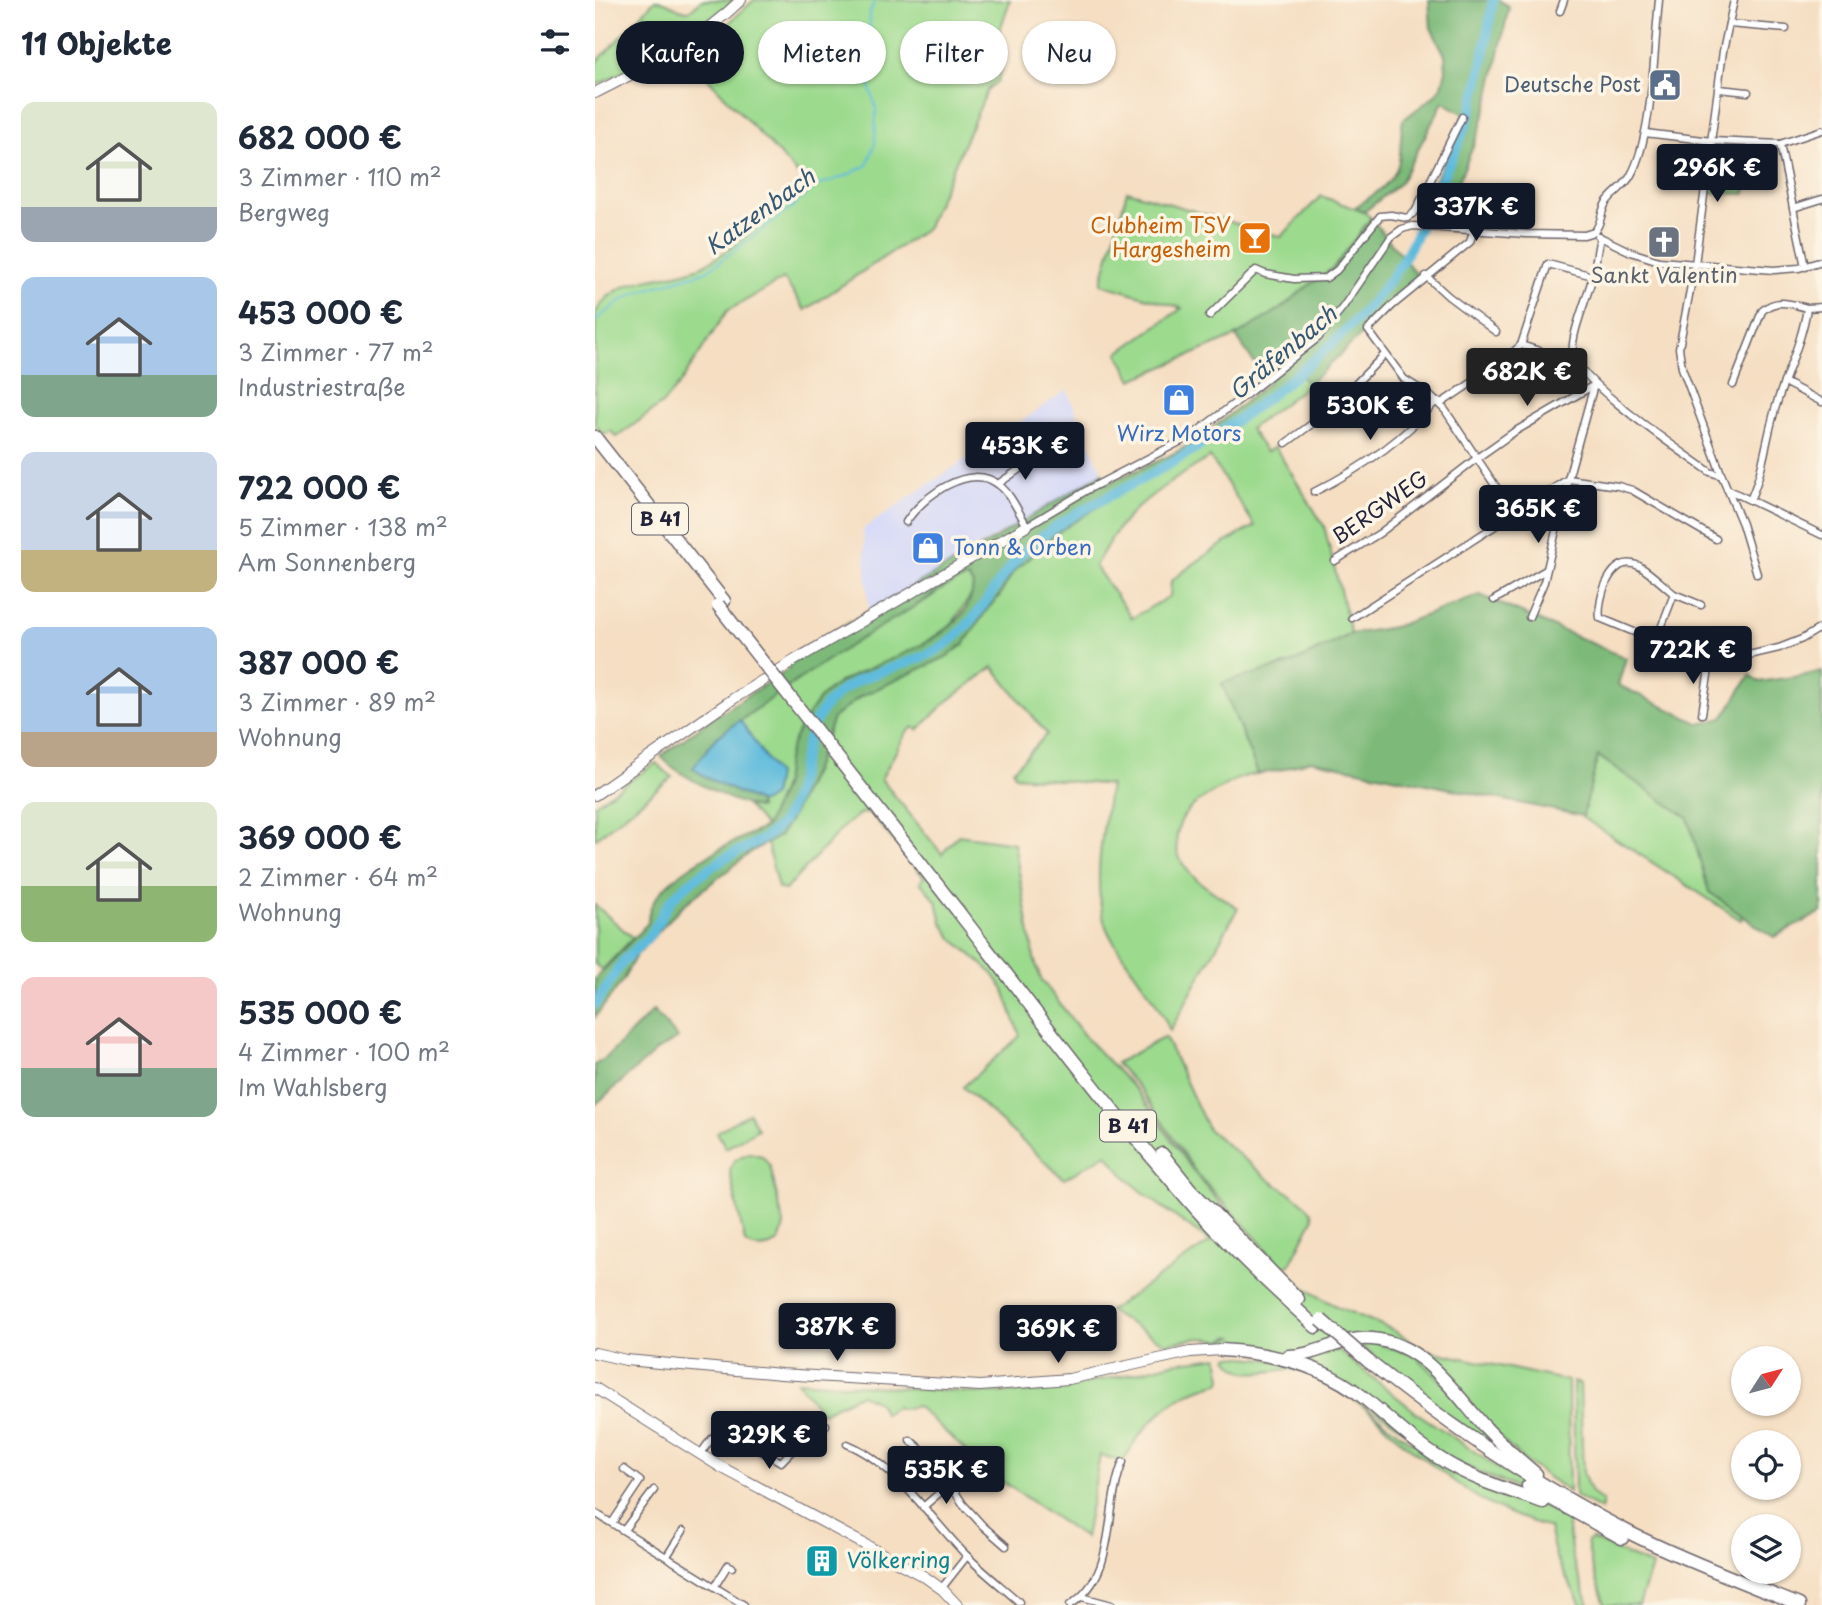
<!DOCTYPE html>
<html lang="de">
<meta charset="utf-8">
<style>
:root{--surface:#fff;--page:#f2f2f3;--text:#1f2937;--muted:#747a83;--accent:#111827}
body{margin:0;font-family:"Playpen Sans",sans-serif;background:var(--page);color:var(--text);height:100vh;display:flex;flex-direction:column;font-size:26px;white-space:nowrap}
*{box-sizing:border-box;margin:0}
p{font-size:23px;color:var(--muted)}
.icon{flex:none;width:38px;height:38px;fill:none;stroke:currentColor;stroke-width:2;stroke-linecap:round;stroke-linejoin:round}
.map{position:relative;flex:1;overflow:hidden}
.details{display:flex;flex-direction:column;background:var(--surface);width:595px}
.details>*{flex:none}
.banner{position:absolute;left:21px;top:21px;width:665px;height:63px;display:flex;gap:14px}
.needle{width:46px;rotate:54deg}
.fabs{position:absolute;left:1136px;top:1346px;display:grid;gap:14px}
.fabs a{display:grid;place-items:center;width:70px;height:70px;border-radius:50%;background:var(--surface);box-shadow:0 2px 5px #0004;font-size:35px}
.price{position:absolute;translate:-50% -60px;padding:0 16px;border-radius:7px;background:var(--accent);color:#fff;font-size:23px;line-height:46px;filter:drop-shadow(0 2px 4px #0008)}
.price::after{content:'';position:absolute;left:50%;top:42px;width:21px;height:16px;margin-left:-10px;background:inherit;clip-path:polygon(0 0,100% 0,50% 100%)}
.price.active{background:#222;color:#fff}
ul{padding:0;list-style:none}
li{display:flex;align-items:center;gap:21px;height:175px;padding:0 21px}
li span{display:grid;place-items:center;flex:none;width:196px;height:140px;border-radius:14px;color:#555}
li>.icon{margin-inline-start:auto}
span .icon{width:84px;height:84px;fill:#fffc;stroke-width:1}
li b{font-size:30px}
h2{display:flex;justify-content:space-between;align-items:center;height:84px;padding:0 21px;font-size:30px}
.chip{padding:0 24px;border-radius:32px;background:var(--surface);box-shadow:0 2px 5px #0004;font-size:24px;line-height:63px}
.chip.active{background:var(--accent);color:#fff}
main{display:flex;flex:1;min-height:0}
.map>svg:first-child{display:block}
.built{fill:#d4d8f9}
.green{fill:#9cda8e;stroke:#5f7e64;stroke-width:2;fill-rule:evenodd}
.forest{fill:#7dba79;stroke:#506e5a;stroke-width:2}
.water{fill:#5ebbdc;stroke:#406e8c;stroke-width:2}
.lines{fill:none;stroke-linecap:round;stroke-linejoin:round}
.stream{stroke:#5ebbdc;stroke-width:2}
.river{stroke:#5ebbdc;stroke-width:10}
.street-casing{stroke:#6c646a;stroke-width:9}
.secondary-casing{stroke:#6c646a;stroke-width:12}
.highway-casing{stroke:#6c646a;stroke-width:15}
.street{stroke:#fff;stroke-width:6}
.secondary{stroke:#fff;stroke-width:10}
.highway{stroke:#fff;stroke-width:12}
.highway-bridge-casing{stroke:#6c646a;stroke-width:15;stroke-linecap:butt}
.highway-bridge{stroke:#fff;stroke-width:12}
.labels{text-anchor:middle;stroke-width:7;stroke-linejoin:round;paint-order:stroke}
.shield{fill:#fcf5e5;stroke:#63616e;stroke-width:2}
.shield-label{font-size:19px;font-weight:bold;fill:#22223b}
.service-label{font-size:21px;fill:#4e5e75;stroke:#fcf5e5;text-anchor:end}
.food-label{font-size:21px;fill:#c56008;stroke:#fcf5e5;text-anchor:end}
.worship-label{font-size:21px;fill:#5b616d;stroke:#fcf5e5}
.shop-label{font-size:21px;fill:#366cbe;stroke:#fcf5e5}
.street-label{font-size:21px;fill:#22223b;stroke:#fcf5e5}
.culture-label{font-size:21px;fill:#0d838f;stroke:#fcf5e5;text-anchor:start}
.water-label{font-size:23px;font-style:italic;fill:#375873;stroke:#fcf5e5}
</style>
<main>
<section class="details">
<h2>11 Objekte<svg class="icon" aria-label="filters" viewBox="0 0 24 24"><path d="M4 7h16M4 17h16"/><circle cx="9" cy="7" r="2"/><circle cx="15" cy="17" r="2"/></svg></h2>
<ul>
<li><span style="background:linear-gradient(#dfe7d0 75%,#9aa5b1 0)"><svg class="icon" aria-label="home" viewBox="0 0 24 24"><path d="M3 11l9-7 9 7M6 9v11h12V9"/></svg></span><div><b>682 000 €</b><p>3 Zimmer · 110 m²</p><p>Bergweg</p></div></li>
<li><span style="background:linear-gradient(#a9c7e8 70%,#7fa58c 0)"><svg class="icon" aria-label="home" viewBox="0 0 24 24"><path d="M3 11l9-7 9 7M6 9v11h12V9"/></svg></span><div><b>453 000 €</b><p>3 Zimmer · 77 m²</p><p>Industriestraße</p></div></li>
<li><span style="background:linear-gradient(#c9d6e8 70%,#c2b280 0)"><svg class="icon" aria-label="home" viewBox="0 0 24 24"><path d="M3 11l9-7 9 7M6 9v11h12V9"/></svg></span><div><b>722 000 €</b><p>5 Zimmer · 138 m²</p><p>Am Sonnenberg</p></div></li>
<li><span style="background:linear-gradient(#a9c7e8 75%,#b9a48a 0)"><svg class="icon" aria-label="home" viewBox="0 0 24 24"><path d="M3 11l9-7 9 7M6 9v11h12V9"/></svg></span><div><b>387 000 €</b><p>3 Zimmer · 89 m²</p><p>Wohnung</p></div></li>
<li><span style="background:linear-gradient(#dfe7d0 60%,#8fb573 0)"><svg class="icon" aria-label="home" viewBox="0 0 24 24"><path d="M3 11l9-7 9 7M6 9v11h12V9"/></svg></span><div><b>369 000 €</b><p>2 Zimmer · 64 m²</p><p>Wohnung</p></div></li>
<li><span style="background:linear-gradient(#f6c9c9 65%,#7fa58c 0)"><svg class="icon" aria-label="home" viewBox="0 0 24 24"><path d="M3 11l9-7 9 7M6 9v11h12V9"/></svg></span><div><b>535 000 €</b><p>4 Zimmer · 100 m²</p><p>Im Wahlsberg</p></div></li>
</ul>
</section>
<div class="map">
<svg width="1227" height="1605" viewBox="0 0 1227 1605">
<rect width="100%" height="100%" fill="#fcf5e5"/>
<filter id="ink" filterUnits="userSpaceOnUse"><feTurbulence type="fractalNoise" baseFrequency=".0143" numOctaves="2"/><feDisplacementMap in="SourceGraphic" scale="14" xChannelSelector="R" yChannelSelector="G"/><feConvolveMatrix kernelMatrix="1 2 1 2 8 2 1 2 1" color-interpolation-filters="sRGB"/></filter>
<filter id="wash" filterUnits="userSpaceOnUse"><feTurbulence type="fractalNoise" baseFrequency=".00686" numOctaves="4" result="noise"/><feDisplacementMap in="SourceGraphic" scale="28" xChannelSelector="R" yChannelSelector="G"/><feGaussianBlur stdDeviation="1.57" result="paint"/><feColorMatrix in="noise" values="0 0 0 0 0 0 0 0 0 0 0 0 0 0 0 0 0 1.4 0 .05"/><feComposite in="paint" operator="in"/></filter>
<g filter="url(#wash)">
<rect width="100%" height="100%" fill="#f5dec2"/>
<polygon class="built" points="472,390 507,473 274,612 268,529"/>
<g class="green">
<path d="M 60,0 C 74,0 80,11 94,11 L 107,0 L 139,0 C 97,37 49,61 0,86 L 0,64 Z"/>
<path d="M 159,0 L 415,0 L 398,51 L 407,69 L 403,81 L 393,89 L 331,229 L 210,310 L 189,279 L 132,311 L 84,385 L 68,403 L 22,437 L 16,431 L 9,435 L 0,424 C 0,407 0,321 1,312 C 22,272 78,282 111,264 C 143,246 183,208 212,184 L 89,53 L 135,22 Z"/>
<polygon points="1115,169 1152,169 1150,194 1113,192"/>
<polygon points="532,191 686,237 726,196 769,212 776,218 742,265 714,285 685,309 641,336 537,380 523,353 587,308 506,284"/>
<path d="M 704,373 L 713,385 L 655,429 L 671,452 L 680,447 L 729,526 L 756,634 L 697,663 L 627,684 L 663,774 C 645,775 630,786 614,795 C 597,805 585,814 582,835 C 576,872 617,890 643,908 L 575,1031 C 561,996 536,971 517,939 C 493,900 508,829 515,785 L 420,776 L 418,770 L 452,734 L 398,667 L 349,704 L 323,730 L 318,727 L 311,733 L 286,779 L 347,854 L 363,835 L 419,843 L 439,958 L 446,979 L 491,1038 L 543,1092 L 601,1175 L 646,1228 L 684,1266 L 714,1291 L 743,1307 L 796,1329 L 831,1350 L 973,1381 L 974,1492 L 930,1461 L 797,1340 L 699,1355 L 629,1344 L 630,1340 L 639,1337 L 635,1336 L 626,1341 C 608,1335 588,1340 571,1344 L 514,1311 L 615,1242 C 582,1217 535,1189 512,1154 L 469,1179 L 368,1087 L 425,1036 L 409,990 L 398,974 L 357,938 L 347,922 L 342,902 L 325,882 L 329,877 L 276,814 L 266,813 L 249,826 L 190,890 L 183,888 L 172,843 L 184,836 L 194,821 L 220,767 L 238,718 L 266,696 L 351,657 L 369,644 L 393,608 L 404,597 L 418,572 L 463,532 L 523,494 L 604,449 ZM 615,457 L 660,526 C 630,541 603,560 576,581 L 575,596 L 537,618 L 500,566 C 511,547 522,527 538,512 C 560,490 589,474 615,457 Z"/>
<polygon points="373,578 378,584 377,594 356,625 321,649 244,682 193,755 191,779 171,827 152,806 164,808 163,802 169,802 145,720 261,640 333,599 356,582"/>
<polygon points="1003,756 1093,818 1114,892 1147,915 1146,920 987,817"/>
<polygon points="61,763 77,777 0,839 0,804"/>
<polygon points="0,905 38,938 7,970 0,964"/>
<polygon points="570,1037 613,1129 677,1182 704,1199 717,1212 718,1219 694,1266 684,1263 602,1174 546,1090 521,1063"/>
<polygon points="154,1113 163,1129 131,1148 122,1132"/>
<path d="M 155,1153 L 167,1156 L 175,1166 L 189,1226 L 184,1242 C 173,1248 161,1251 150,1243 L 135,1173 C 135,1160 144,1157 155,1153 Z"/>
<polygon points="760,1340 773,1340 821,1356 926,1464 838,1406"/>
<polygon points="738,1346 822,1413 938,1491 936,1494 848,1457 707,1358"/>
<path d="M 635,1356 L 672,1359 L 713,1371 L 751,1391 L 814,1441 L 972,1518 L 977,1557 L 994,1605 L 986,1605 L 961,1558 L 954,1528 C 931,1519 905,1512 885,1499 C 861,1484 838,1465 815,1448 C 804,1440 794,1429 784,1419 C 763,1401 738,1384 712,1372 C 687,1361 651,1388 633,1358 Z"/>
<path d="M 623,1357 L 627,1378 L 626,1382 C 615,1386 604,1388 594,1393 C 565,1407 542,1435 528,1462 L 505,1455 L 490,1538 L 395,1473 L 322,1406 L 307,1409 L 301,1407 L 289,1414 L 283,1402 L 266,1394 L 227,1413 L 202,1381 L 383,1393 L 447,1392 L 536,1374 L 577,1363 Z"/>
<polygon points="978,1382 985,1384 988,1473 996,1493 1008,1501 1006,1510 980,1496"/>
<polygon points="996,1539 1057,1566 1044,1605 1010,1605 996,1563 992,1542"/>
</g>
<g class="forest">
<path d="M 834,0 L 904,0 L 914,7 L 895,95 L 885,129 L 861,188 L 836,189 L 871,115 L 848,102 L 805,183 L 769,212 L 759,208 C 775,197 797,185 803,165 C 807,150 805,134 808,120 L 839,96 L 847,86 L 851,70 L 850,55 L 836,28 Z"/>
<path d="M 776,218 L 825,279 L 713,385 L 704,373 L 604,449 L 523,494 L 463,532 L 418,572 L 404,596 L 393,608 L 369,644 L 351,657 L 266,696 L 238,718 L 220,767 L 194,821 L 184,836 L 156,852 L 86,907 L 40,957 L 28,980 L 0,1017 L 0,979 L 53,923 C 50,881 138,841 171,827 C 175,813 183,801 188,787 C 191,777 190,766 193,756 C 197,739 216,707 228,695 C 265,660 376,647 378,584 L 373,578 C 351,583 336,597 317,608 C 249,647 184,691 121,739 L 142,791 L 163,802 L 164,808 C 140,804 81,775 66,756 L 117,718 L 194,669 L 191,658 L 373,555 L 507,473 L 512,484 C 532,474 552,466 572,457 C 609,439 641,408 673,383 L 641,336 L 685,309 L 714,285 L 735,272 Z"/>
<path d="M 885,595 L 1031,658 L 1023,685 L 1105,724 L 1128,718 L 1155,675 L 1164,682 L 1211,675 L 1227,671 L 1227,912 L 1179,937 C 1156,923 1136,907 1114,892 L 1093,818 L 1003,756 L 988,816 L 715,760 L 686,770 L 663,774 L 627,683 L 697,663 L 756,634 L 799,627 Z"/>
<polygon points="58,1011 83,1038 60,1052 0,1105 0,1065 12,1057"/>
</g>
<polygon class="water" points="145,720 182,775 178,796 169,802 163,802 110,777 98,768 121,738"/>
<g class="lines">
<polyline class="stream" points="0,321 24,302 43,292 112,271 197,207 221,186 251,176 272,165 280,143 281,108 272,76 277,43 274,15 280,0"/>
<path class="river" d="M 0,1004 C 10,991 17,976 27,963 C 36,952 48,944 57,932 C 65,921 69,907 79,897 C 93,882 113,869 130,858 C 149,847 177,839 189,819 C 214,778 200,734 239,697 C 269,669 315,668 348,646 C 389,620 403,570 441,541 C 485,506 540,486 588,456 C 656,414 757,338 801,271 C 821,241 833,208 848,176 C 858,153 872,129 878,104 C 888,70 892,35 898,0"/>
</g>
</g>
<g filter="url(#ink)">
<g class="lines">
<defs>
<g id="street">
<polyline points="965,11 969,0"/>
<polyline points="1134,24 1191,29"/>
<polyline points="1124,89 1153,92"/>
<polyline points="1050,133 1117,141 1185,144 1227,130"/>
<polyline points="1185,144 1210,267"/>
<polyline points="1198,208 1227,199"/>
<polyline points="812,218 820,212 867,117"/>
<polyline points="879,229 875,242 797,306 773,330 809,379 833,394 850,410 919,514"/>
<path d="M 999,232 C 1007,224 1005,213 1011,203 C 1018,192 1030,187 1036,175 C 1058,135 1059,47 1064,0"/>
<polyline points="1003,236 1036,252 1064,261 1179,270 1204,268 1227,261"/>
<path d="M 1005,237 C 1002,250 1001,262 998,275 C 994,294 975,335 978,353 C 982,382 1088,452 1115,472 L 1127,476 L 1147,524 L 1162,574"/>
<polyline points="831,276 853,296 901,332"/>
<polyline points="614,316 661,270 670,274 699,279 731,278 742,270 785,216 796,215 812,218"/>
<polyline points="926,345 975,361 980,360"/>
<polyline points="1189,382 1227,402"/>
<path d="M 1138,385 L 1167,311 C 1181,298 1196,304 1212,308"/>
<polyline points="840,402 848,402 906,363 926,345 953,264 998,276"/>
<polyline points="691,443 733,412 789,355"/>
<polyline points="1127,476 1087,368 1084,348 1100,264 1128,51 1139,0"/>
<polyline points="403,484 442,457"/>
<polyline points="1132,489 1227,535"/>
<path d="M 719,492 C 763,470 808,441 840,402"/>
<path d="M 1155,500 C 1169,470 1171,438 1181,406 C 1191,373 1207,342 1212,308 L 1227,307"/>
<path d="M 311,522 C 327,497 375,461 404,485 C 416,494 424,513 432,526 L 494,489 L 596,436 L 656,391 L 723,338 L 748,307 L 796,237 L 807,229 L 818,226 L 931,234 L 989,235 L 999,232"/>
<polyline points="740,561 785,533 882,458 919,432 999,385"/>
<polyline points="1079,594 1106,605"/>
<polyline points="899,600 951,570"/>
<polyline points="934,617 949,582 973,479 1023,486 1037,490 1121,539"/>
<polyline points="757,618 973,479 999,385"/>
<path d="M 1061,641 L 1005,618 C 1002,599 1016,552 1044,566 C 1056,573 1068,585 1079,594 L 1061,641 L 1115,662 L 1124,662 L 1184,648 L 1207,639 L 1227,627"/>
<polyline points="1107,714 1115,662"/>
<polyline points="315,1440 340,1462 368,1504 388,1526 411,1546"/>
<path d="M 252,1444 C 299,1462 337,1520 371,1555 C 387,1571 406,1586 424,1602"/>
<path d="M 105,1455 C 114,1442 118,1432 134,1433 L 186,1462 L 221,1426 L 231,1425"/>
<polyline points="328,1507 356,1483"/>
<polyline points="0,1513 149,1605"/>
<polyline points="17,1523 45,1481 29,1469"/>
<polyline points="29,1530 59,1490"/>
<polyline points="72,1556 88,1531"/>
<polyline points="120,1586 133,1565 137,1567"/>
<polyline points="346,1589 372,1556"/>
<polyline points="487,1597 517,1605"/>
<path d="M 475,1605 C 524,1574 508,1510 528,1462"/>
</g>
<g id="secondary">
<path d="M 0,93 C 51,67 104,41 146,0"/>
<polyline points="0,795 138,699 200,660 432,526"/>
<polyline points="0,1353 31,1360 186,1374 385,1386 474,1379 595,1352 627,1350"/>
<polyline points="0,1388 124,1466 330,1577 348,1590 362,1605"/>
</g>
<g id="highway">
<polyline points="0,437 129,601"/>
<path d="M 362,910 C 436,1006 509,1103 589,1195 C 629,1242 675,1285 721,1327"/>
<polyline points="567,1154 595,1189 703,1299"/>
<path d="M 627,1350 C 678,1353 728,1365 768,1397 C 794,1418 816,1441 844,1458 C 876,1479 913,1490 948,1502"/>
<path d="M 693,1356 C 723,1356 747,1336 777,1339 C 828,1343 858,1391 889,1426 C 905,1443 923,1459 941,1474"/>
<path d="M 773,1361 C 856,1427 942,1486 1037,1534 C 1091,1561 1148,1582 1204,1605"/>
<polyline points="933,1486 1027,1538"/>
</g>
</defs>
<use href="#street" class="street-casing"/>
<use href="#secondary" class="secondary-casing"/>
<use href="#highway" class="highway-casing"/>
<use href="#street" class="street"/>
<use href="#secondary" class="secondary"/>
<use href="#highway" class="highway"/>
<defs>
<g id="highway-bridge">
<polyline points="123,605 362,910"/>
<polyline points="726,1320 773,1361"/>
</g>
</defs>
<use href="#highway-bridge" class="highway-bridge-casing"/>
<use href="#highway-bridge" class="highway-bridge"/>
</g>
</g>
<defs>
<symbol id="civic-square" viewBox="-11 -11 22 22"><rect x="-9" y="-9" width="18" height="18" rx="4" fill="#5c6f8a" stroke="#fcf5e5"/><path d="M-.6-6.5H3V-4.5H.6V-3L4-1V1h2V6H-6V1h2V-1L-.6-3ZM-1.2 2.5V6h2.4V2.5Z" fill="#fff"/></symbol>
<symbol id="bar-square" viewBox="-11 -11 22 22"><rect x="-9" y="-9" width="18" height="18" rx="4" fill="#e8710a" stroke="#fcf5e5"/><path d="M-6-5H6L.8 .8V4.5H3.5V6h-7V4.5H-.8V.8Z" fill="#fff"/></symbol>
<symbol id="church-square" viewBox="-11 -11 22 22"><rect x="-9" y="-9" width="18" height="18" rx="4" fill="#6b7280" stroke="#fcf5e5"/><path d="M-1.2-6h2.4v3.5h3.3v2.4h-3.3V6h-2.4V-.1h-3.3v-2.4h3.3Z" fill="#fff"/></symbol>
<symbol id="shop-square" viewBox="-11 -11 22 22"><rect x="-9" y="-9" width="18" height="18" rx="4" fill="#3f7fe0" stroke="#fcf5e5"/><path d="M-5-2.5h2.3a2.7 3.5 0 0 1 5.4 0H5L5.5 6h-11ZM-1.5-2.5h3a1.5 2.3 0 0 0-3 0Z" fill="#fff"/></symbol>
<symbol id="building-square" viewBox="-11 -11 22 22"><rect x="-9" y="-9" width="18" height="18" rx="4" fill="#0f9aa8" stroke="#fcf5e5"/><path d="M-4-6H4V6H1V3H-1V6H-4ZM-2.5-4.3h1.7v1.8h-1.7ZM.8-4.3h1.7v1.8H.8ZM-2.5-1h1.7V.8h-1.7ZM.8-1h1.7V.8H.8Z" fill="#fff"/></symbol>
</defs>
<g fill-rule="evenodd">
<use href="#civic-square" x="1051" y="66" width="38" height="38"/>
<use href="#bar-square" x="641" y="219" width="38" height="38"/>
<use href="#church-square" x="1050" y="223" width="38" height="38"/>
<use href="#shop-square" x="565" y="381" width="38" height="38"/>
<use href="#shop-square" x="314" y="529" width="38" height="38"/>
<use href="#building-square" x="208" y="1542" width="38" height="38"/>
</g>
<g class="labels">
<g class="shield">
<rect x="37" y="503.5" width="56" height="31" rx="5"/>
<rect x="505" y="1110.5" width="56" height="31" rx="5"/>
</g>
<g class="shield-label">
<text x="65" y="526">B 41</text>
<text x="533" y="1133">B 41</text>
</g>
<g class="service-label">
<text x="1046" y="92">Deutsche Post</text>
</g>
<g class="food-label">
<text x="636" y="233">Clubheim TSV<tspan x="636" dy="24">Hargesheim</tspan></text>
</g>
<g class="worship-label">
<text x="1069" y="283">Sankt Valentin</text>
</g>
<g class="shop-label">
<text x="584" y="441">Wirz Motors</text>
<text x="358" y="555" text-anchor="start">Tonn &amp; Orben</text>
</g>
<g class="street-label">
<text transform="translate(785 508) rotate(-35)" y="7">BERGWEG</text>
</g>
<g class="culture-label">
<text x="252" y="1568">Völkerring</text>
</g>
<g class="water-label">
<text transform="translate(165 212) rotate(-36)" y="8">Katzenbach</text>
<text transform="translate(688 353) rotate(-40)" y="8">Gräfenbach</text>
</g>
</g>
</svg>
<div class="fabs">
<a><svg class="needle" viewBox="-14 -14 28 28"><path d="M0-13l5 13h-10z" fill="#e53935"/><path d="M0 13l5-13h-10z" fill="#747a83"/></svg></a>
<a><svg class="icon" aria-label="locate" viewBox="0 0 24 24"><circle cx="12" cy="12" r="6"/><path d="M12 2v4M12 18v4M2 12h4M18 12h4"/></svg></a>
<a><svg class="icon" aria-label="layers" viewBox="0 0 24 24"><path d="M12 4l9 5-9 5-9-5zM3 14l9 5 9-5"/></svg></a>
</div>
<b class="price" style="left:1122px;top:204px">296K €</b>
<b class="price" style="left:881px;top:243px">337K €</b>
<b class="price active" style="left:932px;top:408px">682K €</b>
<b class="price" style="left:775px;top:442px">530K €</b>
<b class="price" style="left:430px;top:482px">453K €</b>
<b class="price" style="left:943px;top:545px">365K €</b>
<b class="price" style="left:1098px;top:686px">722K €</b>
<b class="price" style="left:242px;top:1363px">387K €</b>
<b class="price" style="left:463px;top:1365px">369K €</b>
<b class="price" style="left:174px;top:1471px">329K €</b>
<b class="price" style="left:351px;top:1506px">535K €</b>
<div class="banner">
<a class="chip active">Kaufen</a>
<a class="chip">Mieten</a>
<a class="chip">Filter</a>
<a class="chip">Neu</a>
</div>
</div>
</main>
